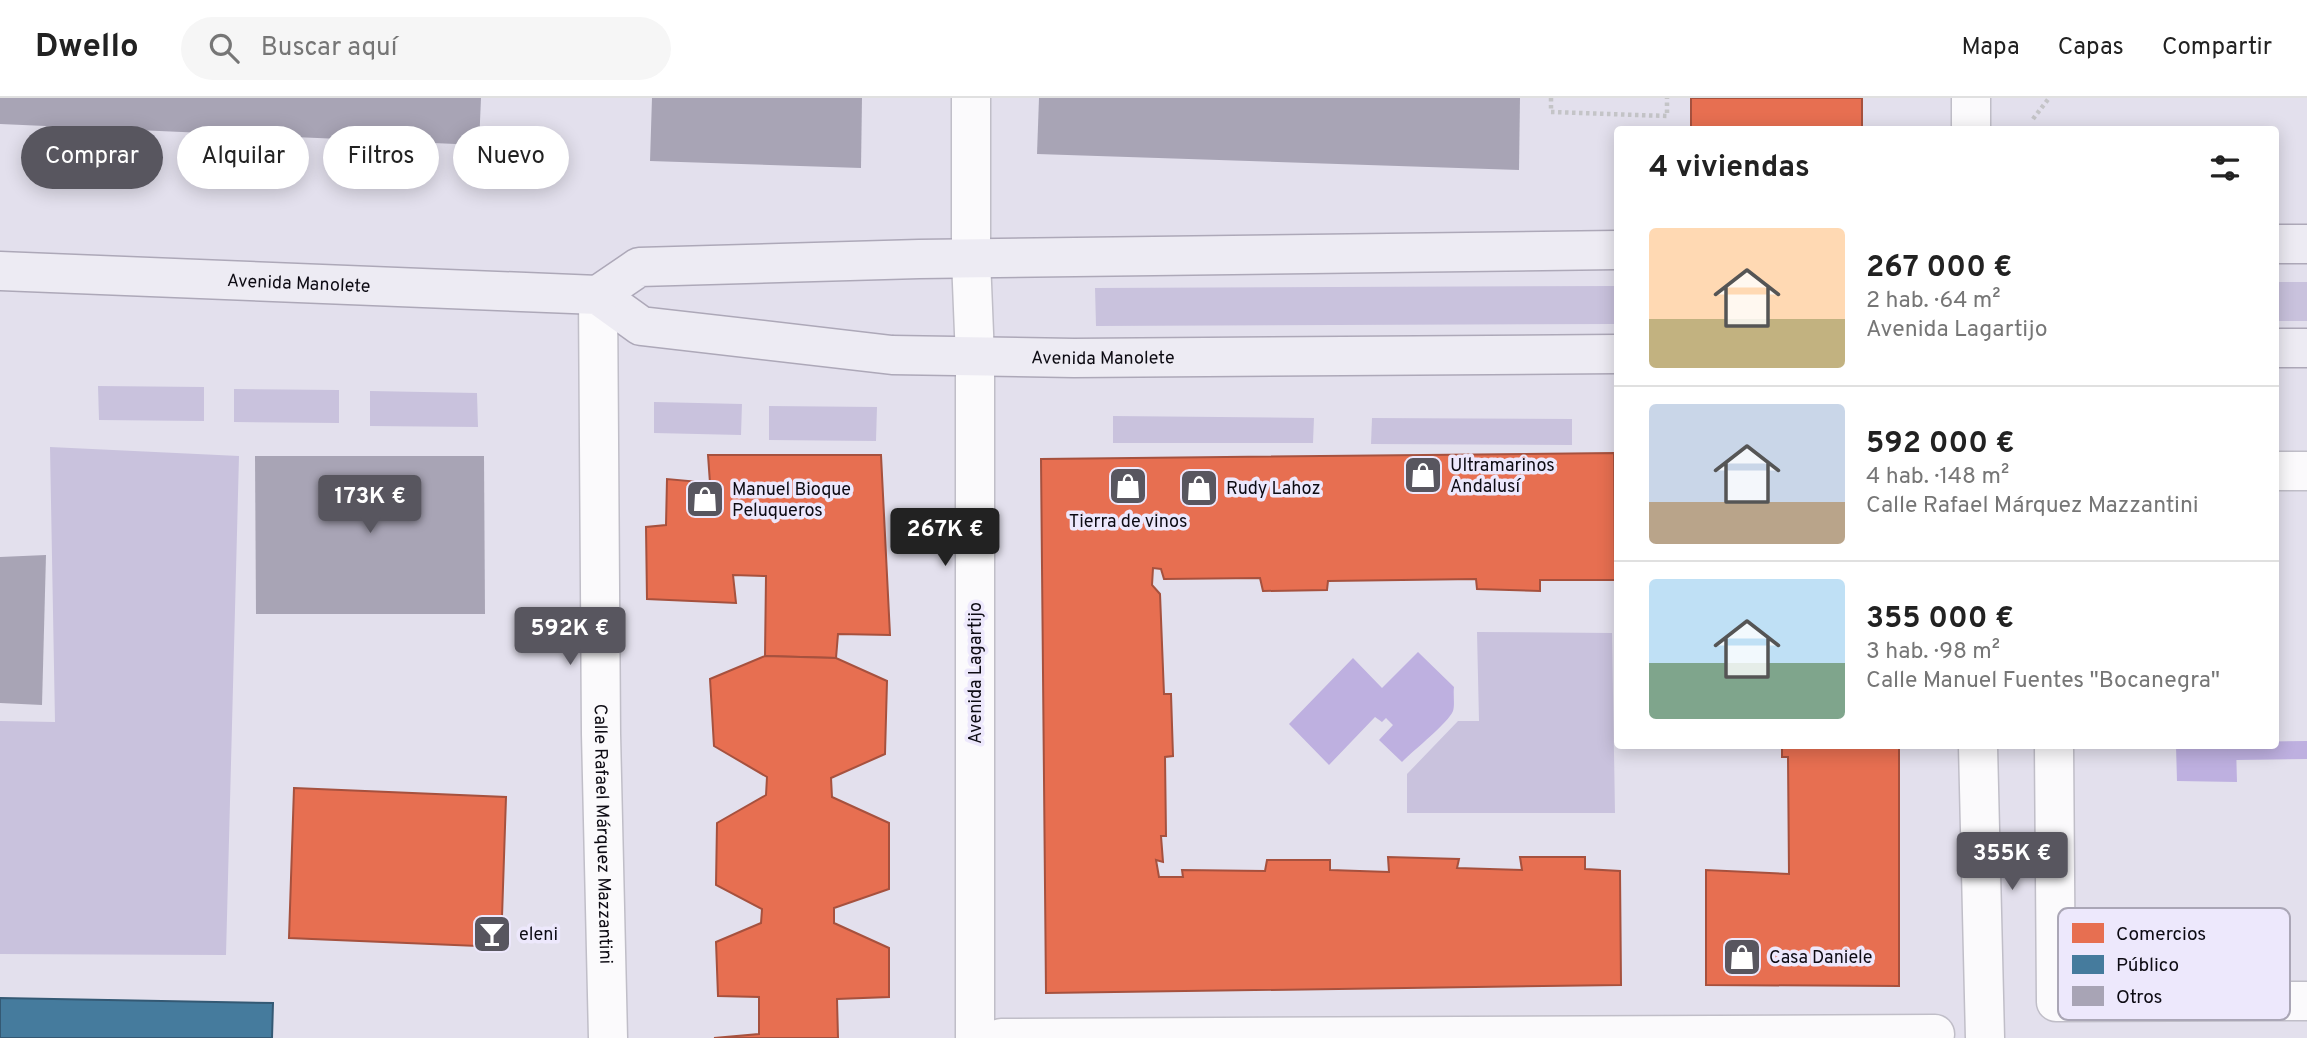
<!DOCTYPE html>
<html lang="es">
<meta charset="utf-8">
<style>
:root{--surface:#fff;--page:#f6f6f6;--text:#222;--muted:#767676;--line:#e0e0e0;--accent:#58565f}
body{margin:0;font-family:Overpass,sans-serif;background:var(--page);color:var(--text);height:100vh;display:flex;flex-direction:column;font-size:26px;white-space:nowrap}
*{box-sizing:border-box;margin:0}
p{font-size:23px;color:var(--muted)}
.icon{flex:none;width:38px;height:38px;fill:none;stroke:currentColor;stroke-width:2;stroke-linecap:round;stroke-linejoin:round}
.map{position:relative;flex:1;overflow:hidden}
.sheet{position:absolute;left:1614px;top:28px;width:665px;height:623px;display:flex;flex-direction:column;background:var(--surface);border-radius:7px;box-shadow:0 4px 18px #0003}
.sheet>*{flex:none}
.hud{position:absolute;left:21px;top:28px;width:665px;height:63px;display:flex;gap:14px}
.price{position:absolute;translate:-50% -60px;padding:0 16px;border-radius:7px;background:var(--accent);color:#fff;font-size:23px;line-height:46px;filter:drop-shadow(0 2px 4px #0008)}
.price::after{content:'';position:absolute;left:50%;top:42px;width:21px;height:16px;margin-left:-10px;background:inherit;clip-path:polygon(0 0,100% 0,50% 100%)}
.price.on{background:#222;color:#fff}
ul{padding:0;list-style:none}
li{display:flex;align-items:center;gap:21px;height:175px;padding:0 35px}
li+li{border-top:2px solid var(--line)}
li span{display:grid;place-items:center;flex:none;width:196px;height:140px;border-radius:7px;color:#555}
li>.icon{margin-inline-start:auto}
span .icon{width:84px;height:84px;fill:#fffc;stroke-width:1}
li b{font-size:30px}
h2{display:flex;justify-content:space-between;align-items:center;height:84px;padding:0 35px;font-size:30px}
.chip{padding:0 24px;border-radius:32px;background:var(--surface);box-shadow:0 4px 18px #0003;font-size:24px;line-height:63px}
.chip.on{background:var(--accent);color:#fff}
header{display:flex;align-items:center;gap:42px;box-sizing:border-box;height:98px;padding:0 35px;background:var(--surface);border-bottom:2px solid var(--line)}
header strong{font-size:33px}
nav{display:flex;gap:38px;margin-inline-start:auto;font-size:24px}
.search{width:490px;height:63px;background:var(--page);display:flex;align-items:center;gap:18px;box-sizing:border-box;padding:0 24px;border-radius:38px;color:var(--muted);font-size:26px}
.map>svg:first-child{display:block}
.green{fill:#c9c2dd}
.water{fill:#beb0e0}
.shops{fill:#e76f51;stroke:#a6513e;stroke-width:2}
.public{fill:#457b9d;stroke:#345974;stroke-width:2}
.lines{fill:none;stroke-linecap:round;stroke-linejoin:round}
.stream{stroke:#beb0e0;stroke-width:18}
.building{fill:#a8a4b5}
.pedestrian-casing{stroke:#c0bec8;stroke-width:41}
.minor-casing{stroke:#c0bec8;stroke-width:41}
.tertiary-casing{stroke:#c0bec8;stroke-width:41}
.primary-casing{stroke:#ada8b8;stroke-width:41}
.path{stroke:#c4c4c7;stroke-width:4.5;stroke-dasharray:3.5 3.5;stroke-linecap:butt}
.pedestrian{stroke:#fbfafc;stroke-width:38}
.minor{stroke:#fbfafc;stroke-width:38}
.tertiary{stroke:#fbfafc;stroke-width:38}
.primary{stroke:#edebf3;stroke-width:38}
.labels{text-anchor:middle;stroke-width:7;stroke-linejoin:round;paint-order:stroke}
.street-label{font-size:18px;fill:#0d0b13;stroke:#ede8fc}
.poi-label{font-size:18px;fill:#0d0b13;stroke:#ede8fc;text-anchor:start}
.key{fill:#ede8fc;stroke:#aaa6b6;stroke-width:2}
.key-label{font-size:19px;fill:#0d0b13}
</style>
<header>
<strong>Dwello</strong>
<div class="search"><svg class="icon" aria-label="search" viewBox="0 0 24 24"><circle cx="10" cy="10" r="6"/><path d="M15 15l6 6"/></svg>Buscar aquí</div>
<nav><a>Mapa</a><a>Capas</a><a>Compartir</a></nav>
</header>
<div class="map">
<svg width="2307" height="940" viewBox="0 0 2307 940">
<rect width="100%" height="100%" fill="#e3e0ed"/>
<g class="green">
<rect x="2275" y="184" width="32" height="39"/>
<polygon points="1617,188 1617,226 1096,228 1095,190"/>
<polygon points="98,288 204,289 204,323 99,322"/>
<polygon points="234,291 339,292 339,325 234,324"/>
<polygon points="370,293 477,295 478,329 370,328"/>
<polygon points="654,304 742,306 741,337 654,335"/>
<polygon points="769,308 877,309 876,343 769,342"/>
<polygon points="1113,318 1314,320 1313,345 1113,345"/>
<polygon points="1372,320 1572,321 1572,347 1371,346"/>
<polygon points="50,349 239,358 226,857 0,856 0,623 55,624"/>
<polygon points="1477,534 1612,535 1615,715 1407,715 1407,676 1458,623 1479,623"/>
</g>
<g class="water">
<path d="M 1418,554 L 1454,589 C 1453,596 1455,607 1453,613 C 1448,625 1416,650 1402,664 L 1379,642 L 1393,627 L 1386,620 L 1382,624 L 1375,619 L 1329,667 L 1289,626 L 1353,560 L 1382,590 Z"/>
<polygon points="2176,648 2236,648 2237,684 2177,683"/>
</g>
<g class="shops">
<rect x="1691" y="0" width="171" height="32"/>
<polygon points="1614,355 1615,482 1540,482 1540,493 1477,491 1476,481 1328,483 1327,492 1263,493 1260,480 1164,481 1161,471 1153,470 1152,487 1160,496 1164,596 1171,596 1173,658 1165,659 1166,738 1161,738 1163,764 1156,762 1159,779 1183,779 1182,772 1265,773 1267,762 1330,762 1330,772 1389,774 1388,759 1459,761 1457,770 1522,772 1520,759 1585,759 1585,771 1620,773 1621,887 1046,895 1041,361"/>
<polygon points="708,357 881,357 890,537 838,536 836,560 765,558 766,478 733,477 736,505 647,501 646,429 666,427 667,381 710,385"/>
<polygon points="765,558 836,560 887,583 885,656 831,680 832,699 889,725 889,791 834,810 834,825 889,850 889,899 837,901 838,940 714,940 759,936 759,899 718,898 716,844 761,825 762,811 716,787 717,725 766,697 767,679 714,648 710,581"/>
<polygon points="1782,648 1899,648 1899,888 1706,887 1706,772 1789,776 1788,659 1782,659"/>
<polygon points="294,690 506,699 501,849 289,840"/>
</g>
<polygon class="public" points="0,900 273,905 272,940 0,940"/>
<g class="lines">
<polyline class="stream" points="2236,653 2307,652"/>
</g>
<g class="building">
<polygon points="0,0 481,0 479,47 0,26"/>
<polygon points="652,0 862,0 861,70 650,63"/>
<polygon points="1039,0 1520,0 1519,72 1037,56"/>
<polygon points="255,358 484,358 485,516 256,516"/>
<polygon points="46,457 42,607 0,605 0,459"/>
</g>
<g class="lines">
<defs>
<g id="pedestrian">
<polyline points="2275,373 2307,373"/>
<polyline points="2054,648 2056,904 2307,903"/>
<polyline points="1001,940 1935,936"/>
</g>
<g id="minor">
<path id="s1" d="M 598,197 L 601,636 L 608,940"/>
</g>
<g id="tertiary">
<polyline points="971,0 971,161 975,260 975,940"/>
<polyline points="1971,32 1971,0"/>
<polyline points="1978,648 1985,940"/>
</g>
<g id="primary">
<polyline points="2275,146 2307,146"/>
<path id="s2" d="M 0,173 L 598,197 L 641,228 L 892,257 L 1074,260 L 1617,256"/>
<polyline points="598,197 639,169 919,161 1617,152"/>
<polyline points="2275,250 2307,250"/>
</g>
</defs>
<use href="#pedestrian" class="pedestrian-casing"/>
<use href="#minor" class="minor-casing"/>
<use href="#tertiary" class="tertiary-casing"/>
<use href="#primary" class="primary-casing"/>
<g class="path">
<polyline points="1551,0 1551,14 1667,18 1667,0"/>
<polyline points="2033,21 2049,0"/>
</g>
<use href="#pedestrian" class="pedestrian"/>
<use href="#minor" class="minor"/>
<use href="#tertiary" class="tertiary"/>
<use href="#primary" class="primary"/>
</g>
<defs>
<symbol id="shop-square" viewBox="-11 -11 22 22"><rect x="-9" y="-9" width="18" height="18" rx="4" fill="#58565f" stroke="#ede8fc"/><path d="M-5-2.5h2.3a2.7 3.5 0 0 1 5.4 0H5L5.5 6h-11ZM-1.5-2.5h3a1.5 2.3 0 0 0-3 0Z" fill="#fff"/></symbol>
<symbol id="bar-square" viewBox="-11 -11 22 22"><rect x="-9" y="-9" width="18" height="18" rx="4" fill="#58565f" stroke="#ede8fc"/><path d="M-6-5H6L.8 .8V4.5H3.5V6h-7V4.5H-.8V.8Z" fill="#fff"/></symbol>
</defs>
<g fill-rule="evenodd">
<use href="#shop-square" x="1401" y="355" width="44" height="44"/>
<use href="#shop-square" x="1106" y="366" width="44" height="44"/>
<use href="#shop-square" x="1177" y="368" width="44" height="44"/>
<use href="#shop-square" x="683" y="379" width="44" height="44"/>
<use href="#bar-square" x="470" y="814" width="44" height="44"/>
<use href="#shop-square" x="1720" y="837" width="44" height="44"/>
</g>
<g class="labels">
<g class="street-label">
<text dy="6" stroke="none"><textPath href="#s2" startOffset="299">Avenida Manolete</textPath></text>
<text dy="6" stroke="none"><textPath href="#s2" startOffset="1115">Avenida Manolete</textPath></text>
<text transform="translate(975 575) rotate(-90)" y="6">Avenida Lagartijo</text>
<text dy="6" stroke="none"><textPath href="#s1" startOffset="539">Calle Rafael Márquez Mazzantini</textPath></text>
</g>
<g class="poi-label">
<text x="1450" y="373">Ultramarinos<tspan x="1450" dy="21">Andalusí</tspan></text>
<text x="1226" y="396">Rudy Lahoz</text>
<text x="732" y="397">Manuel Bioque<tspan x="732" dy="21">Peluqueros</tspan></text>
<text x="1128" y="429" text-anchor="middle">Tierra de vinos</text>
<text x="519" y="842">eleni</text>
<text x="1769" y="865">Casa Daniele</text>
</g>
</g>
<rect x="2058" y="810" width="232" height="112" rx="10" class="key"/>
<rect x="2072" y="825" width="32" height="20" fill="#e76f51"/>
<rect x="2072" y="857" width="32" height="19" fill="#457b9d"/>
<rect x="2072" y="888" width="32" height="20" fill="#a8a4b5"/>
<g class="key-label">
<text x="2116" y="842">Comercios</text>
<text x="2116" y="873">Público</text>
<text x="2116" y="905">Otros</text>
</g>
</svg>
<b class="price" style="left:370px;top:437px">173K €</b>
<b class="price on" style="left:945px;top:470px">267K €</b>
<b class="price" style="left:570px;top:569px">592K €</b>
<b class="price" style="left:2012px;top:794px">355K €</b>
<div class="hud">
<a class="chip on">Comprar</a>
<a class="chip">Alquilar</a>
<a class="chip">Filtros</a>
<a class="chip">Nuevo</a>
</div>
<section class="sheet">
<h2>4 viviendas<svg class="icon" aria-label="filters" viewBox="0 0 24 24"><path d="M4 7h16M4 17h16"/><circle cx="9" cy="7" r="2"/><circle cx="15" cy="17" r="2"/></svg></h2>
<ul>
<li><span style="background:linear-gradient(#ffd9b3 65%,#c2b280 0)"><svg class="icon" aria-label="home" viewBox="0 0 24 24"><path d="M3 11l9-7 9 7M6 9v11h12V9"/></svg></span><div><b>267 000 €</b><p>2 hab. · 64 m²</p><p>Avenida Lagartijo</p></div></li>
<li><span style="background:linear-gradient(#c9d6e8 70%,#b9a48a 0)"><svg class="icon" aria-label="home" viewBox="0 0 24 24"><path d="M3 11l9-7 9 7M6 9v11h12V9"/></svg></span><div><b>592 000 €</b><p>4 hab. · 148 m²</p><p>Calle Rafael Márquez Mazzantini</p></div></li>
<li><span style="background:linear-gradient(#bfe0f5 60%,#7fa58c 0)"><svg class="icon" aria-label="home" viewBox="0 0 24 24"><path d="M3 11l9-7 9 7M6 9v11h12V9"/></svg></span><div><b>355 000 €</b><p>3 hab. · 98 m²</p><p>Calle Manuel Fuentes &quot;Bocanegra&quot;</p></div></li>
</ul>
</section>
</div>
